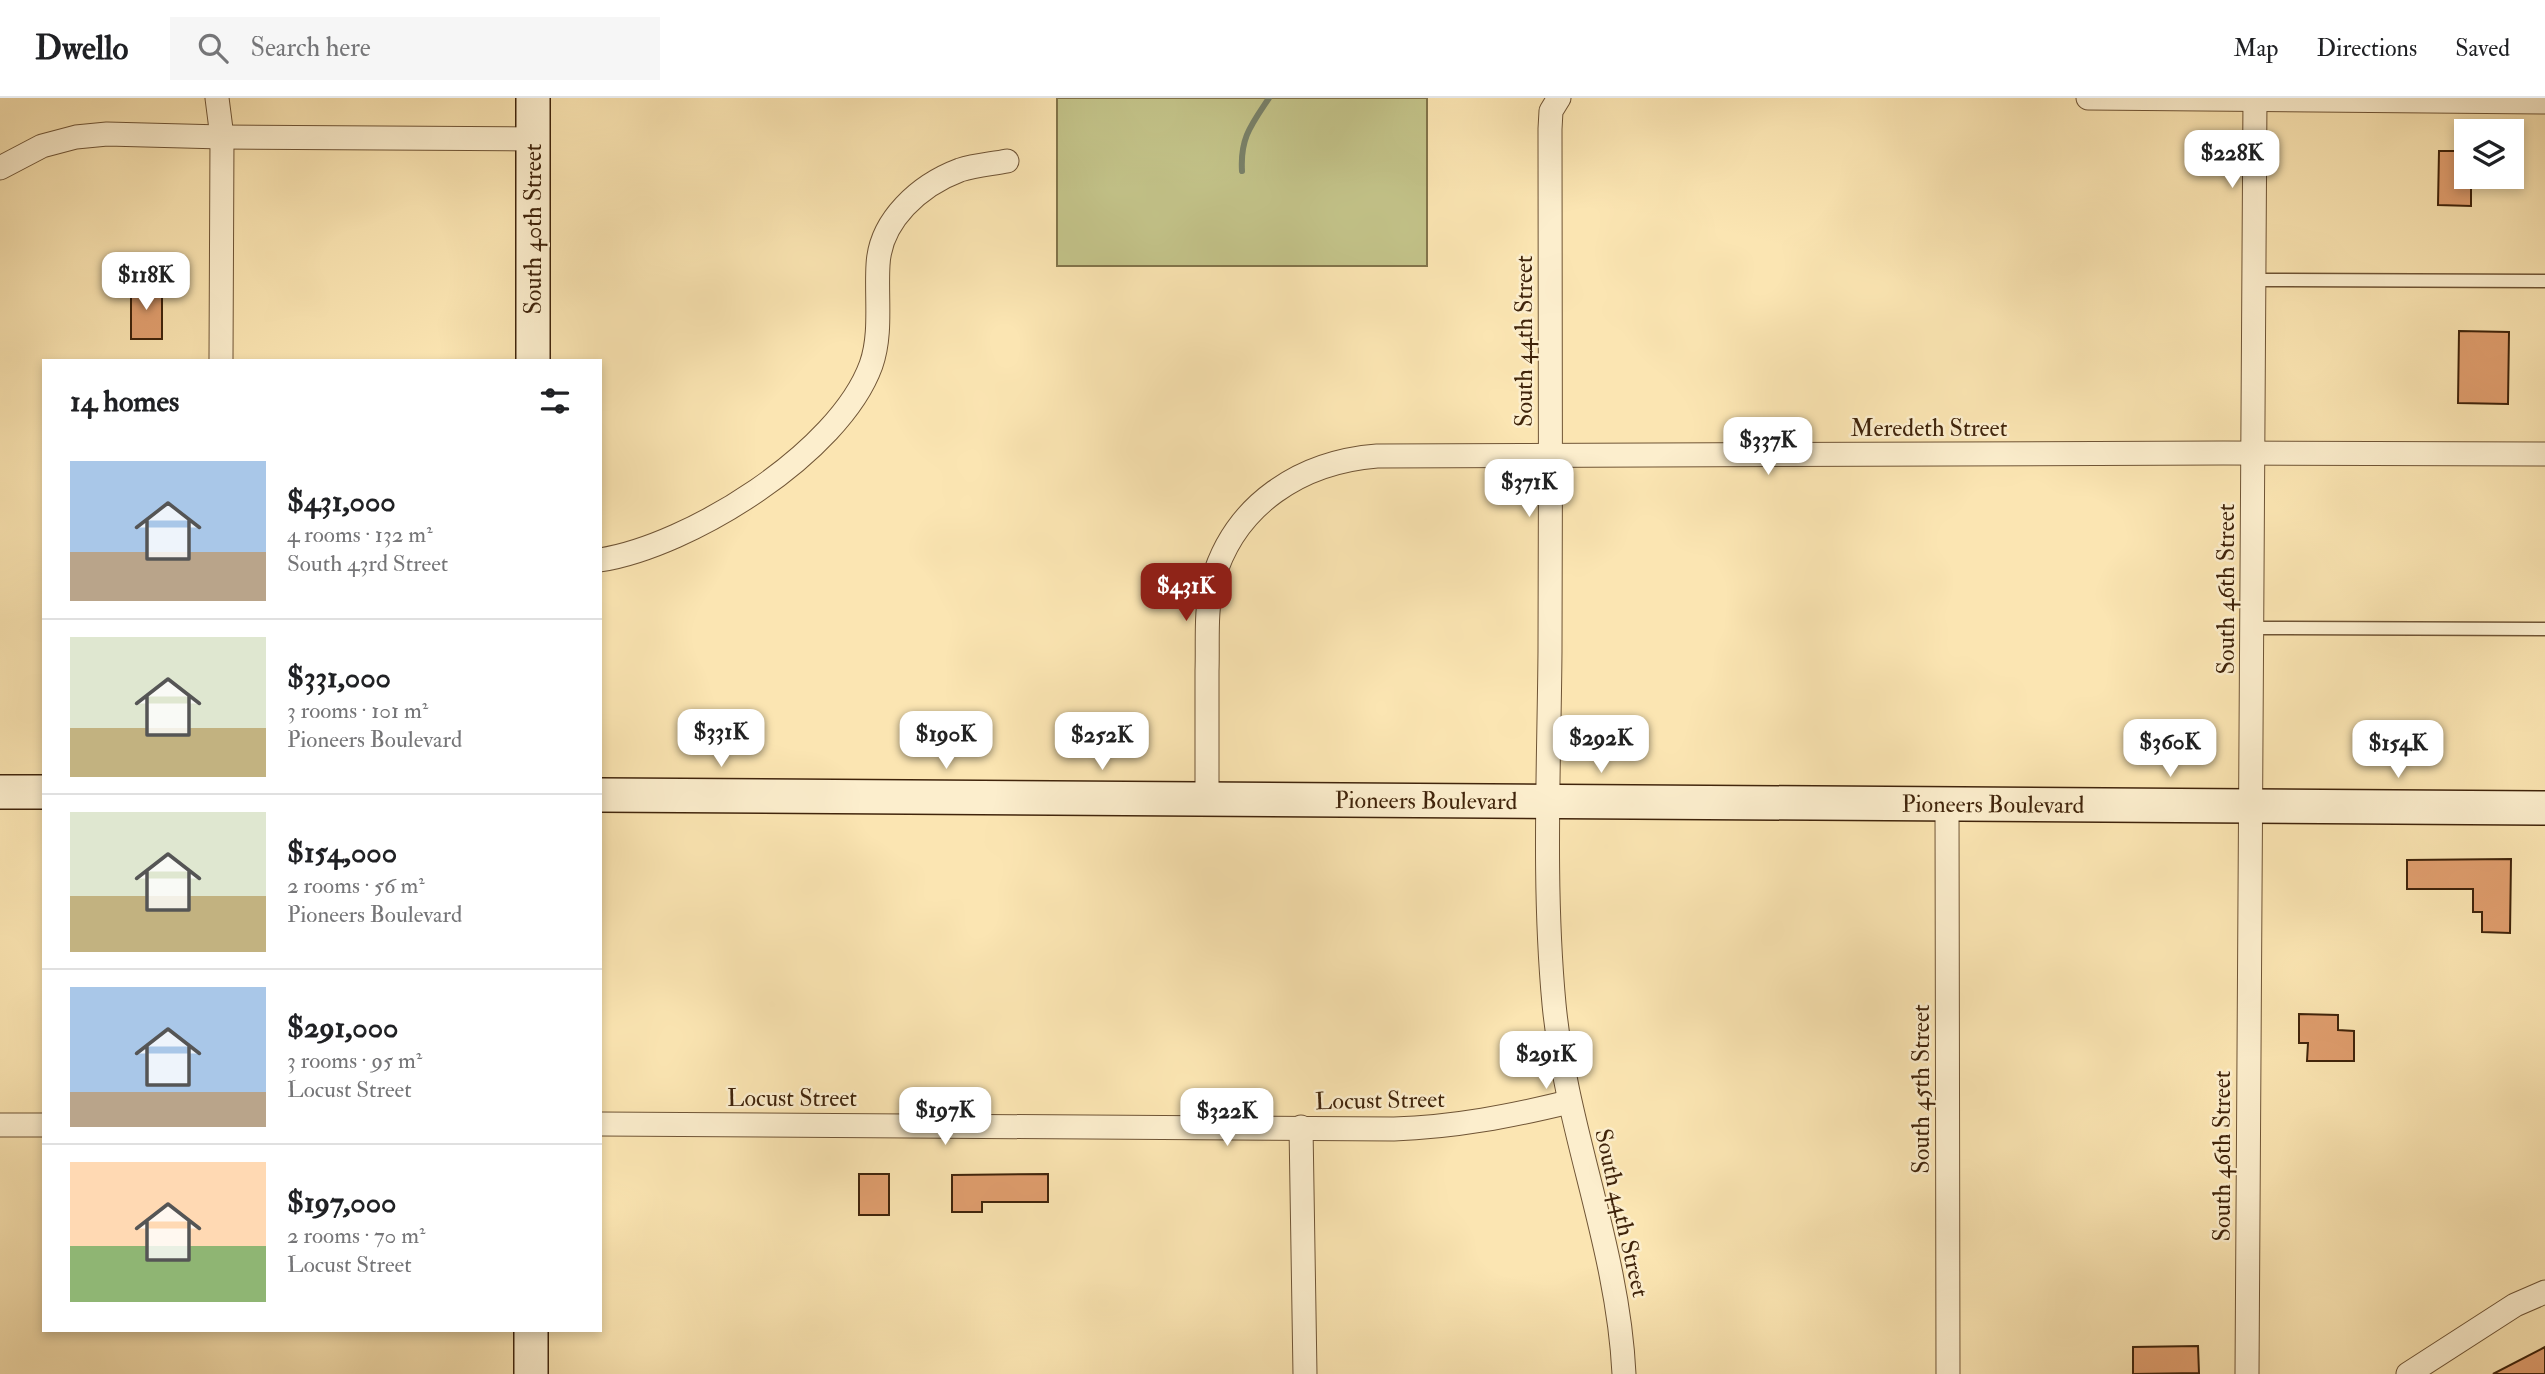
<!DOCTYPE html>
<meta charset="utf-8">
<style>
:root{--surface:#fff;--page:#f6f6f6;--text:#202124;--muted:#757577;--line:#e0e0e0;--accent:#8f2418}
body{margin:0;font-family:"IM FELL Double Pica",serif;background:var(--page);color:var(--text);height:100vh;display:flex;flex-direction:column;font-size:26px;white-space:nowrap}
*{box-sizing:border-box;margin:0}
p{font-size:23px;color:var(--muted)}
.icon{flex:none;width:38px;height:38px;fill:none;stroke:currentColor;stroke-width:2;stroke-linecap:round;stroke-linejoin:round}
.map{position:relative;flex:1;overflow:hidden}
.details{position:absolute;left:42px;top:261px;width:560px;height:973px;display:flex;flex-direction:column;background:var(--surface);border-radius:0px;box-shadow:0 4px 10px #0003}
.details>*{flex:none}
.fabs{position:absolute;left:2454px;top:21px;display:grid;gap:14px}
.fabs a{display:grid;place-items:center;width:70px;height:70px;border-radius:0px;background:var(--surface);box-shadow:0 4px 10px #0003;font-size:35px}
.price{position:absolute;translate:-50% -60px;padding:0 16px;border-radius:14px;background:#fff;color:#222;font-size:23px;line-height:46px;filter:drop-shadow(0 2px 4px #0008)}
.price::after{content:'';position:absolute;left:50%;top:42px;width:21px;height:16px;margin-left:-10px;background:inherit;clip-path:polygon(0 0,100% 0,50% 100%)}
.price.current{background:var(--accent);color:#fff}
ul{padding:0;list-style:none}
li{display:flex;align-items:center;gap:21px;height:175px;padding:0 28px}
li+li{border-top:2px solid var(--line)}
li span{display:grid;place-items:center;flex:none;width:196px;height:140px;border-radius:0px;color:#555}
li>.icon{margin-inline-start:auto}
span .icon{width:84px;height:84px;fill:#fffc;stroke-width:1}
li b{font-size:30px}
h2{display:flex;justify-content:space-between;align-items:center;height:84px;padding:0 28px;font-size:30px}
header{display:flex;align-items:center;gap:42px;box-sizing:border-box;height:98px;padding:0 35px;background:var(--surface);border-bottom:2px solid var(--line)}
header strong{font-size:33px}
nav{display:flex;gap:38px;margin-inline-start:auto;font-size:24px}
.search{width:490px;height:63px;background:var(--page);display:flex;align-items:center;gap:18px;box-sizing:border-box;padding:0 24px;border-radius:0px;color:var(--muted);font-size:26px}
.map>svg:first-child{display:block}
.green{fill:#c3c389;stroke:#82744a;stroke-width:2}
.lines{fill:none;stroke-linecap:round;stroke-linejoin:round}
.stream{stroke:#798169;stroke-width:6}
.building{fill:#e09e6e;stroke:#40240b;stroke-width:2}
.lane-casing{stroke:#6f5435;stroke-width:15}
.street-casing{stroke:#6f5435;stroke-width:25}
.secondary-casing{stroke:#40240b;stroke-width:36}
.lane{stroke:#fceecd;stroke-width:12}
.street{stroke:#fceecd;stroke-width:23}
.secondary{stroke:#fceecd;stroke-width:33}
.labels{text-anchor:middle;stroke-width:5;stroke-linejoin:round;paint-order:stroke}
.street-label{font-size:24px;fill:#40240b;stroke:#fceecd}
</style>
<header>
<strong>Dwello</strong>
<div class="search"><svg class="icon" aria-label="search" viewBox="0 0 24 24"><circle cx="10" cy="10" r="6"/><path d="M15 15l6 6"/></svg>Search here</div>
<nav><a>Map</a><a>Directions</a><a>Saved</a></nav>
</header>
<div class="map">
<svg width="2545" height="1276" viewBox="0 0 2545 1276">
<rect width="100%" height="100%" fill="#fbe5b2"/>
<filter id="stains"><feTurbulence type="fractalNoise" baseFrequency=".00286" numOctaves="4"/><feColorMatrix values="0 0 0 0 .2 0 0 0 0 .09 0 0 0 0 .02 0 0 0 .5 -.17"/></filter>
<radialGradient id="worn" r=".72"><stop offset=".6" stop-color="#630" stop-opacity="0"/><stop offset="1" stop-color="#630" stop-opacity=".3"/></radialGradient>
<rect class="green" x="1057" y="0" width="370" height="168"/>
<g class="lines">
<path class="stream" d="M 1242,73 C 1240,40 1251,27 1269,0"/>
</g>
<g class="building">
<polygon points="2439,53 2466,53 2466,79 2471,79 2471,108 2438,107"/>
<rect x="131" y="188" width="31" height="53"/>
<polygon points="2459,233 2509,234 2508,306 2458,305"/>
<polygon points="2511,761 2510,835 2482,834 2482,814 2473,814 2473,791 2407,791 2407,762"/>
<polygon points="2299,916 2338,917 2338,932 2354,933 2354,963 2307,963 2308,945 2299,945"/>
<rect x="859" y="1076" width="30" height="41"/>
<polygon points="1048,1076 1048,1104 982,1104 982,1114 952,1114 952,1077"/>
<polygon points="2198,1248 2199,1275 2133,1276 2133,1249"/>
<polygon points="2545,1249 2545,1276 2493,1276"/>
</g>
<g class="lines">
<defs>
<g id="lane">
<polyline points="2254,182 2545,183"/>
<polyline points="2252,530 2545,531"/>
</g>
<g id="street">
<polyline points="217,0 222,39 221,262"/>
<path d="M 1559,0 L 1551,13 L 1550,31 C 1550,205 1551,379 1550,553 C 1549,671 1543,788 1554,906 C 1566,1032 1618,1149 1624,1276"/>
<polyline points="2088,0 2545,4"/>
<polyline points="0,70 42,48 76,39 107,36 222,39 533,41"/>
<path d="M 600,462 C 690,448 839,355 871,267 C 882,236 876,200 878,167 C 880,122 920,87 960,72 C 975,67 992,66 1007,63"/>
<path d="M 1207,702 C 1207,659 1207,616 1207,573 C 1208,543 1205,512 1213,482 C 1235,406 1301,364 1377,358 L 2223,355 L 2545,356"/>
<polyline points="1947,706 1948,1276"/>
<path d="M 600,1026 L 1394,1031 C 1455,1029 1511,1018 1569,1004"/>
<polyline points="0,1027 44,1027"/>
<polyline points="1301,1029 1305,1276"/>
<polyline points="2247,1276 2255,0"/>
<polyline points="2408,1276 2515,1207 2545,1194"/>
</g>
<g id="secondary">
<polyline points="533,262 533,0"/>
<polyline points="0,694 44,694"/>
<path id="s1" d="M 600,697 L 2545,710"/>
<polyline points="531,1276 531,1232"/>
</g>
</defs>
<use href="#lane" class="lane-casing"/>
<use href="#street" class="street-casing"/>
<use href="#secondary" class="secondary-casing"/>
<use href="#lane" class="lane"/>
<use href="#street" class="street"/>
<use href="#secondary" class="secondary"/>
</g>
<g class="labels">
<g class="street-label">
<text transform="translate(533 131) rotate(-90)" y="8">South 40th Street</text>
<text transform="translate(1524 243) rotate(-90)" y="8">South 44th Street</text>
<text x="1929" y="338">Meredeth Street</text>
<text transform="translate(2226 491) rotate(-90)" y="8">South 46th Street</text>
<text dy="8" stroke="none"><textPath href="#s1" startOffset="826">Pioneers Boulevard</textPath></text>
<text dy="8" stroke="none"><textPath href="#s1" startOffset="1393">Pioneers Boulevard</textPath></text>
<text transform="translate(1921 991) rotate(-90)" y="8">South 45th Street</text>
<text x="792" y="1008">Locust Street</text>
<text transform="translate(1380 1002) rotate(-1)" y="8">Locust Street</text>
<text transform="translate(2222 1058) rotate(-90)" y="8">South 46th Street</text>
<text transform="translate(1622 1115) rotate(77)" y="8">South 44th Street</text>
</g>
</g>
<rect width="100%" height="100%" filter="url(#stains)"/>
<rect width="100%" height="100%" fill="url(#worn)"/>
</svg>
<div class="fabs">
<a><svg class="icon" aria-label="layers" viewBox="0 0 24 24"><path d="M12 4l9 5-9 5-9-5zM3 14l9 5 9-5"/></svg></a>
</div>
<b class="price" style="left:2232px;top:92px">$228K</b>
<b class="price" style="left:146px;top:214px">$118K</b>
<b class="price" style="left:1768px;top:379px">$337K</b>
<b class="price" style="left:1529px;top:421px">$371K</b>
<b class="price current" style="left:1186px;top:525px">$431K</b>
<b class="price" style="left:721px;top:671px">$331K</b>
<b class="price" style="left:946px;top:673px">$190K</b>
<b class="price" style="left:1102px;top:674px">$252K</b>
<b class="price" style="left:1601px;top:677px">$292K</b>
<b class="price" style="left:2170px;top:681px">$360K</b>
<b class="price" style="left:2398px;top:682px">$154K</b>
<b class="price" style="left:1546px;top:993px">$291K</b>
<b class="price" style="left:945px;top:1049px">$197K</b>
<b class="price" style="left:1227px;top:1050px">$322K</b>
<section class="details">
<h2>14 homes<svg class="icon" aria-label="filters" viewBox="0 0 24 24"><path d="M4 7h16M4 17h16"/><circle cx="9" cy="7" r="2"/><circle cx="15" cy="17" r="2"/></svg></h2>
<ul>
<li><span style="background:linear-gradient(#a9c7e8 65%,#b9a48a 0)"><svg class="icon" aria-label="home" viewBox="0 0 24 24"><path d="M3 11l9-7 9 7M6 9v11h12V9"/></svg></span><div><b>$431,000</b><p>4 rooms · 132 m²</p><p>South 43rd Street</p></div></li>
<li><span style="background:linear-gradient(#dfe7d0 65%,#c2b280 0)"><svg class="icon" aria-label="home" viewBox="0 0 24 24"><path d="M3 11l9-7 9 7M6 9v11h12V9"/></svg></span><div><b>$331,000</b><p>3 rooms · 101 m²</p><p>Pioneers Boulevard</p></div></li>
<li><span style="background:linear-gradient(#dfe7d0 60%,#c2b280 0)"><svg class="icon" aria-label="home" viewBox="0 0 24 24"><path d="M3 11l9-7 9 7M6 9v11h12V9"/></svg></span><div><b>$154,000</b><p>2 rooms · 56 m²</p><p>Pioneers Boulevard</p></div></li>
<li><span style="background:linear-gradient(#a9c7e8 75%,#b9a48a 0)"><svg class="icon" aria-label="home" viewBox="0 0 24 24"><path d="M3 11l9-7 9 7M6 9v11h12V9"/></svg></span><div><b>$291,000</b><p>3 rooms · 95 m²</p><p>Locust Street</p></div></li>
<li><span style="background:linear-gradient(#ffd9b3 60%,#8fb573 0)"><svg class="icon" aria-label="home" viewBox="0 0 24 24"><path d="M3 11l9-7 9 7M6 9v11h12V9"/></svg></span><div><b>$197,000</b><p>2 rooms · 70 m²</p><p>Locust Street</p></div></li>
</ul>
</section>
</div>
